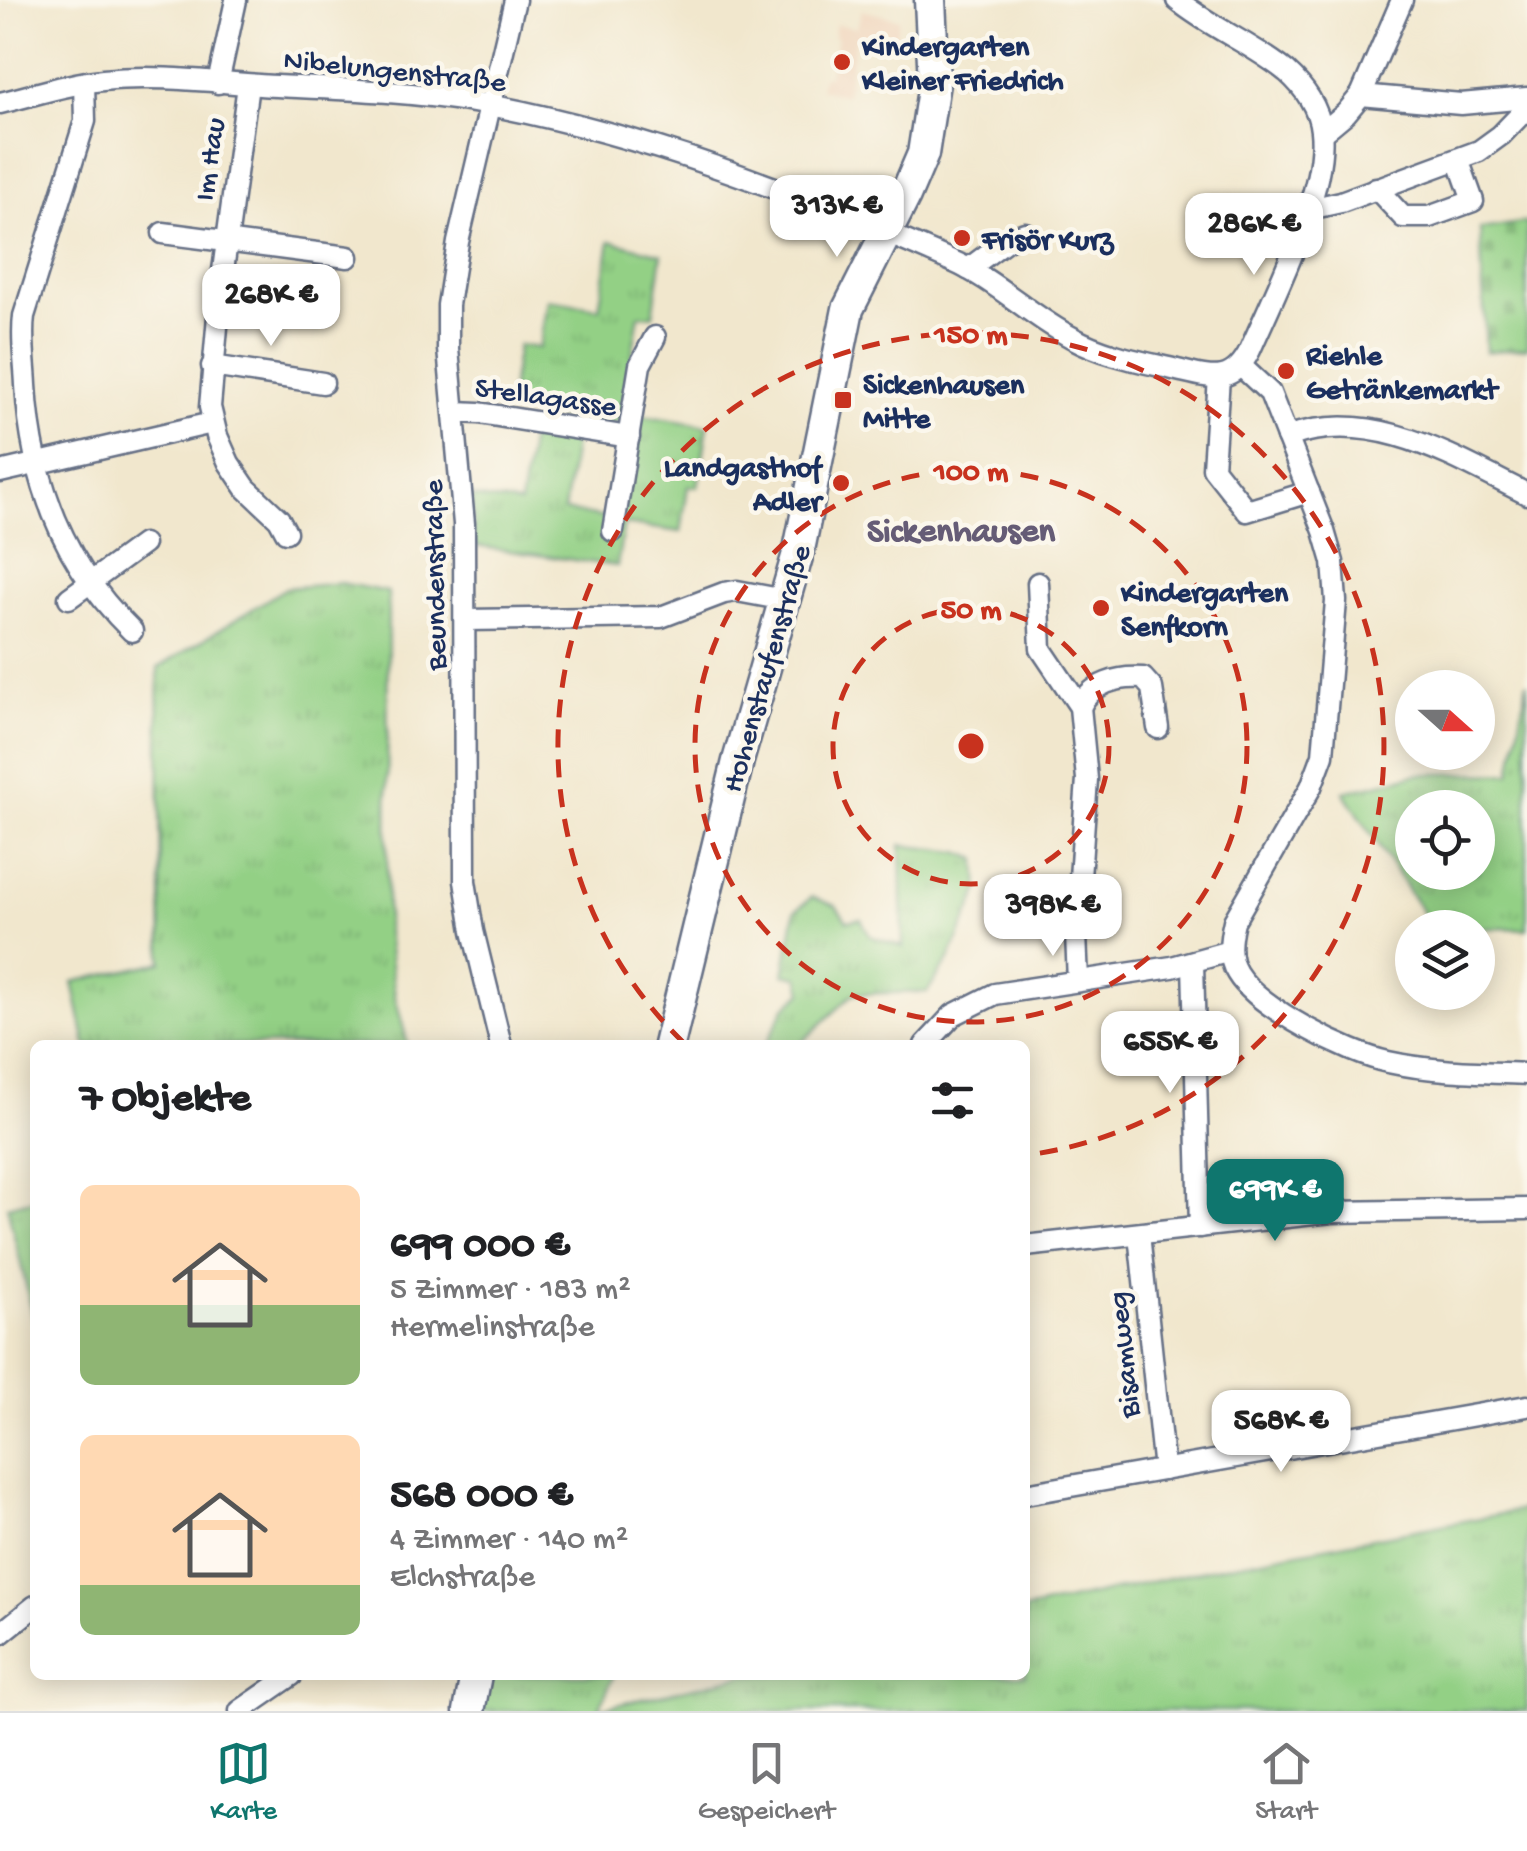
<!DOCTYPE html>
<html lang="de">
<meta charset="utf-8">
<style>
:root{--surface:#fff;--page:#f6f6f6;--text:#202124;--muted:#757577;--line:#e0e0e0;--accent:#0f766e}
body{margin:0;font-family:"Gochi Hand",sans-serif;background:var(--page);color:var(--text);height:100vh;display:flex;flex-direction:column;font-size:38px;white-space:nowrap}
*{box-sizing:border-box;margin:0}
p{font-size:32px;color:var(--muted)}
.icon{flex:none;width:55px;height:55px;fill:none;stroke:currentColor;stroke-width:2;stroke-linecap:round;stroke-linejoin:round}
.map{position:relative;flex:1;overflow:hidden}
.side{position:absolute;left:30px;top:1040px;width:1000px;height:640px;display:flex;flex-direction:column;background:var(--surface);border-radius:15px;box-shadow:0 5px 25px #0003}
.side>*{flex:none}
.needle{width:65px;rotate:111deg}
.buttons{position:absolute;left:1395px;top:670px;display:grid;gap:20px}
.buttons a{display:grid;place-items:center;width:100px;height:100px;border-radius:50%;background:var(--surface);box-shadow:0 5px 25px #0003;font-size:50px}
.price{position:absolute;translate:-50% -85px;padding:0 22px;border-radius:20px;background:#fff;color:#222;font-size:32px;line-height:65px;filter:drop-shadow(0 2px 5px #0008)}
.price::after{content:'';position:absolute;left:50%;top:60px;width:30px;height:22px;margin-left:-15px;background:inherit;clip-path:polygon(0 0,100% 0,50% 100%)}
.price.selected{background:var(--accent);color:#fff}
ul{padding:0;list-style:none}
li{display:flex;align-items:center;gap:30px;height:250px;padding:0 50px}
li span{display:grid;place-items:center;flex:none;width:280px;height:200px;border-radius:15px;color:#555}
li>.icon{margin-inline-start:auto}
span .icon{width:120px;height:120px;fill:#fffc;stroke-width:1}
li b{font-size:42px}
h2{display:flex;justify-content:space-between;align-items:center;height:120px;padding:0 50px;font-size:42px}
.tab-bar{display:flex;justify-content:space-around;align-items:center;height:140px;border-top:2px solid var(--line);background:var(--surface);font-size:28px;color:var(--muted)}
.tab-bar a{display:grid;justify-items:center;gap:5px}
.tab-bar .selected{color:var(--accent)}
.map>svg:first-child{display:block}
.built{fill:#f0d5bc}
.grass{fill:url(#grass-tufts);stroke:#578072;stroke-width:2.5;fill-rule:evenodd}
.cemetery{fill:url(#cemetery-stones);stroke:#578072;stroke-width:2.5}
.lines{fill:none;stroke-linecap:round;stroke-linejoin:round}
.street-casing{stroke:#666f85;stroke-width:25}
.secondary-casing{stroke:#666f85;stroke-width:35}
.street{stroke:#fff;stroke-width:20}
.secondary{stroke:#fff;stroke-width:30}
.ring{fill:none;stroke:#c8321e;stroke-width:5;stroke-dasharray:18 12}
.poi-dot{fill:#c8321e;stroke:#fbf7ec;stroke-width:4}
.labels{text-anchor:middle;stroke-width:9;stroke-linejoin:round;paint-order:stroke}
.poi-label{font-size:30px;font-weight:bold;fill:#1b2f5e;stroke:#fbf7ec;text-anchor:start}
.street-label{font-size:30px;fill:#1b2f5e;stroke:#fbf7ec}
.quarter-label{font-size:35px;font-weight:bold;fill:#655c76;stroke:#fbf7ec}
.centre{fill:#c8321e;stroke:#fbf7ec;stroke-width:5}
.ring-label{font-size:30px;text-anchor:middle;font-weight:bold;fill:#c8321e;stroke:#fbf7ec;stroke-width:9;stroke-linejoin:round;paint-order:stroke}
</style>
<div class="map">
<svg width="1527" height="1711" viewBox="0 0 1527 1711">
<defs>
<pattern id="grass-tufts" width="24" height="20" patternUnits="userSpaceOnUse" patternTransform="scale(2.5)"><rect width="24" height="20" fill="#93d085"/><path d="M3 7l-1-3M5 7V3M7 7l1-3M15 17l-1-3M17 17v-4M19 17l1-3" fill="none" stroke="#7eb375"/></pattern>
<pattern id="cemetery-stones" width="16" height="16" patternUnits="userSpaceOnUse" patternTransform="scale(2.5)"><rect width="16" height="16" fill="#93d085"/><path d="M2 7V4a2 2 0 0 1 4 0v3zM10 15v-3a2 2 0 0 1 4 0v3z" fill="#7eb375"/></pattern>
</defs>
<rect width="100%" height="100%" fill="#fbf7ec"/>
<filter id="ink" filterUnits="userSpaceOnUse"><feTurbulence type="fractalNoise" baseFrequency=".01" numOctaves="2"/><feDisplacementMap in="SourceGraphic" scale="20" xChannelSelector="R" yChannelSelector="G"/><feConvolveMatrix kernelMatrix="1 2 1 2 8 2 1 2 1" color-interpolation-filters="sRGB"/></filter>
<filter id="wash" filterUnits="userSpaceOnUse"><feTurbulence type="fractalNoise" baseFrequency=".0048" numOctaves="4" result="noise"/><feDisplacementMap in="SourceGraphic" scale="40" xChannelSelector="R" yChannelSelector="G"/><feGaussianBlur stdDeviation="2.25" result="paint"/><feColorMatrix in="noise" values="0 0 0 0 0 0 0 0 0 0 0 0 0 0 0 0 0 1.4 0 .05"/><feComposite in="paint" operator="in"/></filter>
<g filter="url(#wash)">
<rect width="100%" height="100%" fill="#f1e7cd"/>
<polygon class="built" points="861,10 899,19 894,46 855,41 846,95 820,89 823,76 829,76 837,38 834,36 836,24 857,28"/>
<g class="grass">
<polygon points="610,241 662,254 653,316 639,315 621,419 614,424 606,424 508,409 518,345 539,348 547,300 599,308"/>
<polygon points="641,415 708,426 698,487 688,486 681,532 624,524 617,566 474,546 472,497 520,504 532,430 575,437 564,511 607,518"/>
<polygon points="341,583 388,592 387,931 395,996 408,1045 86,1045 73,982 162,962 158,668 286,588"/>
<path d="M 1527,682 L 1527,929 L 1432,927 L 1344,792 L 1418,774 L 1511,773 ZM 1412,808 L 1478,808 L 1478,872 L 1412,872 Z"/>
<polygon points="901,845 959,852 977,859 979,891 949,960 927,992 853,994 799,1045 766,1044 784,1009 803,992 799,977 784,974 795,911 812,897 836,906 847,921 861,919 870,936 903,947"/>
<polygon points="35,1199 35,1323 7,1206"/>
<polygon points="1527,1509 1527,1711 469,1711 476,1675 614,1675 599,1709 744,1675 1025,1675 1025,1610 1209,1569"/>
</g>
<polygon class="cemetery" points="1527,222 1527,348 1486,352 1480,229"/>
</g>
<g filter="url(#ink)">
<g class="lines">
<defs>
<g id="street">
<path d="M 84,83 L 85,121 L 24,316 C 21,339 25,361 26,385 C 31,480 63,564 132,631"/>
<polyline points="218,83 236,0"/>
<polyline points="248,85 220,293 210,407 217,436 229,463 246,488 279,519 286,532"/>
<polyline points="1361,95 1402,0"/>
<path d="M 0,103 C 34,95 69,83 103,80 C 160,74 220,83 277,86 C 342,89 408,91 473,102 C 640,132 797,193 952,261 C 996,280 1030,316 1073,338 C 1104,355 1139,361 1173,369 C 1209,377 1231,388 1250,350 C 1274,295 1328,189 1321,131 C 1319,108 1304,87 1287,72 C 1253,44 1211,28 1177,0"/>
<polyline points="1322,133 1346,113 1361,95 1461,104 1527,98"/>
<polyline points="1376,188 1403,217 1429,217 1473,201 1458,159"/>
<polyline points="1309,209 1341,202 1479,151 1501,135 1527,108"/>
<polyline points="163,233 348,257"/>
<polyline points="968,269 1007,240 1025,233"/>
<polyline points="212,366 323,383"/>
<path d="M 1242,367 L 1270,393 L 1324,531 L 1333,562 L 1336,601 L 1323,755 L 1311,787 L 1234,921 C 1230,938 1227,957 1237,973 C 1258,1008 1349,1054 1388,1062 C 1434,1072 1481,1072 1527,1074"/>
<polyline points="1219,377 1213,468 1247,511 1309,492"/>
<polyline points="456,412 479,413 629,437"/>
<path d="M 1287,437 C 1373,406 1452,457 1527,494"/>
<polyline points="0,472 212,423"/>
<polyline points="613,531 640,365 655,337"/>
<polyline points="1038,583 1041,649 1080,707 1087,779 1076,934 1078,981"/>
<polyline points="69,598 143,544"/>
<polyline points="466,620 661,617 724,593 737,591 785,600"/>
<path d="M 1080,707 C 1091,683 1119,676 1143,678 L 1152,688 L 1158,728"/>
<polyline points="1193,963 1200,1227"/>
<polyline points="501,1045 473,931 465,881 464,524 448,349 448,305 458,242 515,0"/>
<polyline points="925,1045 953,1015 995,994 1172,967 1230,951"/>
<polyline points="1139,1234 1164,1470"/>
<polyline points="1025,1246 1332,1212 1527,1209"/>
<polyline points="1025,1494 1527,1406"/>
<polyline points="0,1634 35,1606"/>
<polyline points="240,1711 292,1675"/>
</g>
<g id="secondary">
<polyline points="669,1045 738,761 799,550 848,309 905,196 923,154 934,83 930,0"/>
<polyline points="469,1711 476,1675"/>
</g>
</defs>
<use href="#street" class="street-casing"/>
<use href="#secondary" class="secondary-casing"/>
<use href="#street" class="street"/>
<use href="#secondary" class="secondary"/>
</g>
</g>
<g class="ring">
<circle cx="971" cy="746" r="138"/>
<circle cx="971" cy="746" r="276"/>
<path d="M684 1043A413 413 0 1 1 1028 1155"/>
</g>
<g class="poi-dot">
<circle cx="842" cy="62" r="10"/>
<circle cx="962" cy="238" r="10"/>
<circle cx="1286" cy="371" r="10"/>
<rect x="833" y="390" width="20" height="20" rx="5"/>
<circle cx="841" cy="483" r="10"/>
<circle cx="1101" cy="608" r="10"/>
</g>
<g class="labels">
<g class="poi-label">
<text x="862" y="55">Kindergarten<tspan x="862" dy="34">Kleiner Friedrich</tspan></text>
<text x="982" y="248">Frisör Kurz</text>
<text x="1306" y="364">Riehle<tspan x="1306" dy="34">Getränkemarkt</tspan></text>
<text x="863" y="393">Sickenhausen<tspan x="863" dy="34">Mitte</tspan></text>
<text x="821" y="476" text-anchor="end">Landgasthof<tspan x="821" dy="34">Adler</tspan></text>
<text x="1121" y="601">Kindergarten<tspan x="1121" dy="34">Senfkorn</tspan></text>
</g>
<g class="street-label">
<text transform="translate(395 69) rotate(6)" y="10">Nibelungenstraße</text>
<text transform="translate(208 159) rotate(-82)" y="10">Im Hau</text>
<text transform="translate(546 395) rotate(8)" y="10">Stellagasse</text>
<text transform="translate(433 575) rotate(-91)" y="10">Beundenstraße</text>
<text transform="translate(765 668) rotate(-74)" y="10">Hohenstaufenstraße</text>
<text transform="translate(1122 1355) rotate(-96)" y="10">Bisamweg</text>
</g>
<g class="quarter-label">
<text x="961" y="540">Sickenhausen</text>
</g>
</g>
<circle cx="971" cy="746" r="15" class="centre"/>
<g class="ring-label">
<text x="971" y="343">150 m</text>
<text x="971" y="480">100 m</text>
<text x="971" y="618">50 m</text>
</g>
</svg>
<div class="buttons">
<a><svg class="needle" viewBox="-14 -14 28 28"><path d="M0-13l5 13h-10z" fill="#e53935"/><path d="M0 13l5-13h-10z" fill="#757577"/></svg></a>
<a><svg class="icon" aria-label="locate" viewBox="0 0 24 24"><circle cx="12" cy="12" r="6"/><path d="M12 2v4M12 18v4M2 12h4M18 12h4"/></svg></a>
<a><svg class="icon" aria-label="layers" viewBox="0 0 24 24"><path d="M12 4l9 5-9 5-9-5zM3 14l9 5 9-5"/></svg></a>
</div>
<b class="price" style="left:837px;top:260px">313K €</b>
<b class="price" style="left:1254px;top:278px">286K €</b>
<b class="price" style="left:271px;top:349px">268K €</b>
<b class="price" style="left:1053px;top:959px">398K €</b>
<b class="price" style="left:1170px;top:1096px">655K €</b>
<b class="price selected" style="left:1275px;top:1244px">699K €</b>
<b class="price" style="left:1281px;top:1475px">568K €</b>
<section class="side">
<h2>7 Objekte<svg class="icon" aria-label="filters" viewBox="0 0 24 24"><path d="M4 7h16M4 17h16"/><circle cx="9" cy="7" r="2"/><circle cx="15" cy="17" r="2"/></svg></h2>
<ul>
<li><span style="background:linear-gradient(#ffd9b3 60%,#8fb573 0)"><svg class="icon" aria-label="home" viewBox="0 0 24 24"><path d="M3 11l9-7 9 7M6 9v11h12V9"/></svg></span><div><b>699 000 €</b><p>5 Zimmer · 183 m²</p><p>Hermelinstraße</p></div></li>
<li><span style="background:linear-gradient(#ffd9b3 75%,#8fb573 0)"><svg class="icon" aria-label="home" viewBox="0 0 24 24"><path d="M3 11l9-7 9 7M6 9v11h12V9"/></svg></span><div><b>568 000 €</b><p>4 Zimmer · 140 m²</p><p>Elchstraße</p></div></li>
</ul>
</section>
</div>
<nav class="tab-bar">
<a class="selected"><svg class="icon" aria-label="map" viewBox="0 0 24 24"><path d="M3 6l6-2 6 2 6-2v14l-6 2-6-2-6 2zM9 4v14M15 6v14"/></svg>Karte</a>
<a><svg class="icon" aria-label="saved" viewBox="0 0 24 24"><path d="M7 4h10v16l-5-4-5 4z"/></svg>Gespeichert</a>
<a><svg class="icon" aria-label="home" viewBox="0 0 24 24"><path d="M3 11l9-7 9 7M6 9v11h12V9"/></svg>Start</a>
</nav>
